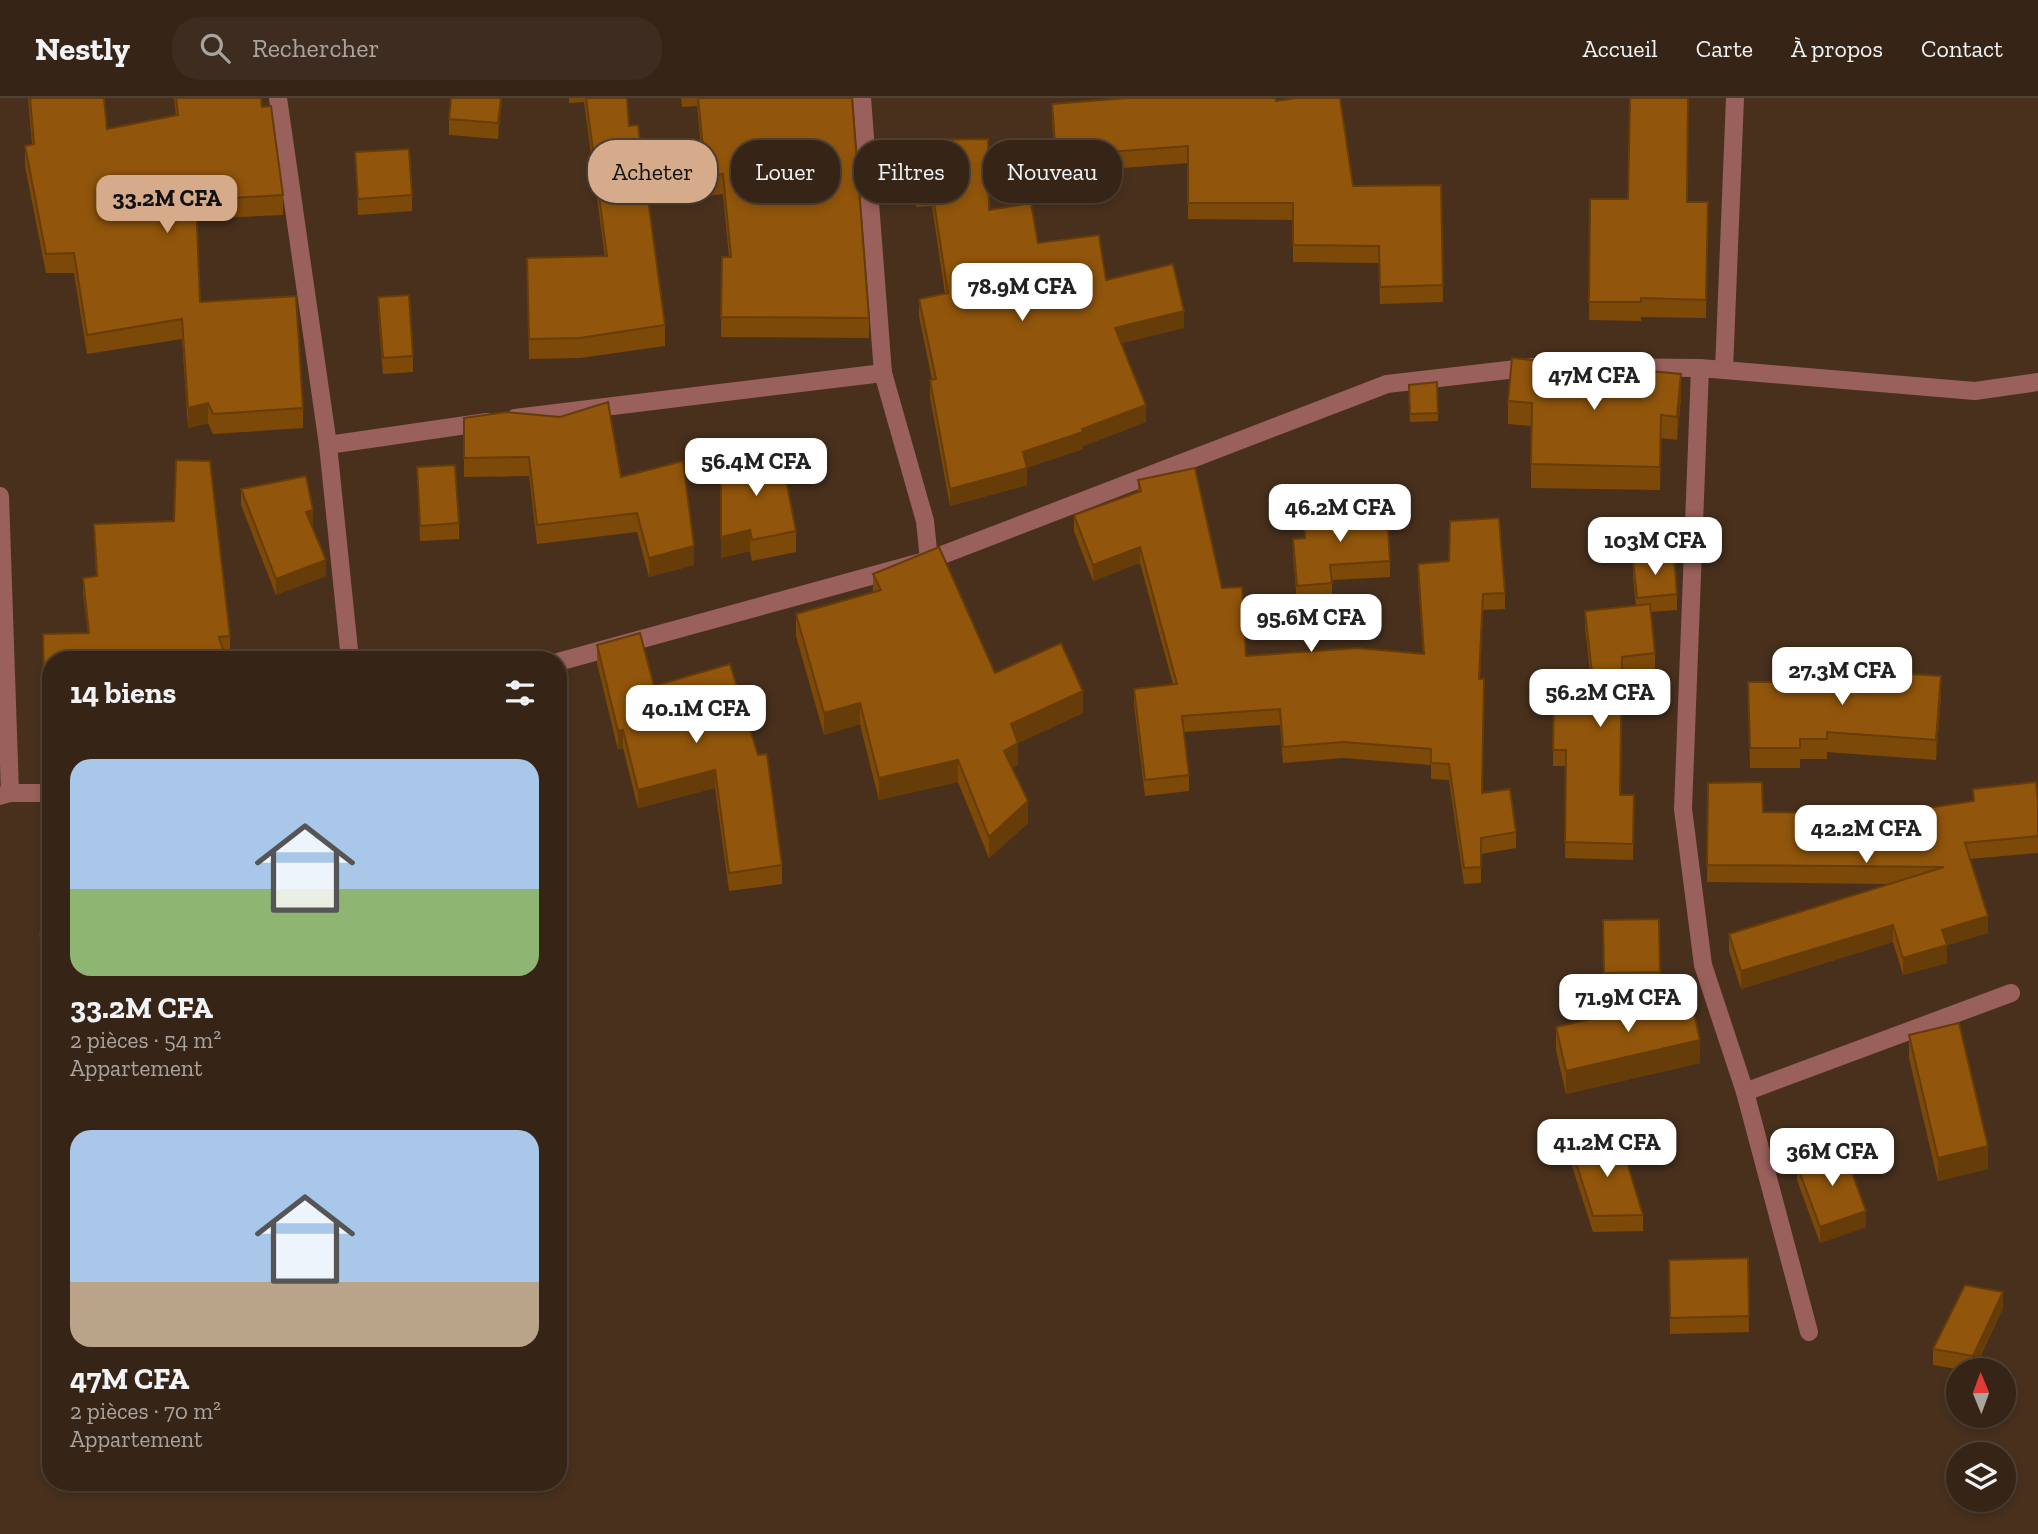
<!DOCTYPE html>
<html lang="fr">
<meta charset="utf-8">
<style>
:root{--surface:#362416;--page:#3d2c1f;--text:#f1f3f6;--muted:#aaa4a1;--line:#504135;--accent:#d6ab8b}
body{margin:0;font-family:"Zilla Slab",serif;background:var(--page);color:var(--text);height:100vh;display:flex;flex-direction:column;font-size:26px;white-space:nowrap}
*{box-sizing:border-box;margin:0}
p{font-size:23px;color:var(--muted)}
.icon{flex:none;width:38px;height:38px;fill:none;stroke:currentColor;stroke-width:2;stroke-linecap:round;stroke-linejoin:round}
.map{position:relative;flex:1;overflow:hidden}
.drawer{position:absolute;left:42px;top:553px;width:525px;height:840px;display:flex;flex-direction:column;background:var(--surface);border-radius:28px;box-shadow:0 4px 10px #0003,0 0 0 2px var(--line)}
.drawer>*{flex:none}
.guide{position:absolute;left:588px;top:42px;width:665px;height:63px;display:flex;gap:14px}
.needle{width:46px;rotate:359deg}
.controls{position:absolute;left:1946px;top:1260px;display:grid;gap:14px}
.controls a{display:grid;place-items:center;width:70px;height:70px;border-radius:50%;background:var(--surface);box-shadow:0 4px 10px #0003,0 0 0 2px var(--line);font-size:35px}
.price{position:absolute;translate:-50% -60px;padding:0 16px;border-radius:14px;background:#fff;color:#222;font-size:23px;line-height:46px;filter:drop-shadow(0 2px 4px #0008)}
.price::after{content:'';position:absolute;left:50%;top:42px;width:21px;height:16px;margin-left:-10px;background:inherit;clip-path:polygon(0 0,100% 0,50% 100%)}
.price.current{background:var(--accent);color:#111}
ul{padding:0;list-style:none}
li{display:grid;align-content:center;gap:14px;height:371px;padding:0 28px}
li span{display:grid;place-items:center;height:217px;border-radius:21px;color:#555}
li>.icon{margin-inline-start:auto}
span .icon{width:126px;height:126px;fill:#fffc;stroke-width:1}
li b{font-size:30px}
h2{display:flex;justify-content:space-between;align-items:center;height:84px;padding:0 28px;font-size:30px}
.tag{padding:0 24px;border-radius:28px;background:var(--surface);box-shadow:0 4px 10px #0003,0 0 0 2px var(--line);font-size:24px;line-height:63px}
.tag.current{background:var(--accent);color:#111}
header{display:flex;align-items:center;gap:42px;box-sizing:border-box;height:98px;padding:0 35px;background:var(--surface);border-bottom:2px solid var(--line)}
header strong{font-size:33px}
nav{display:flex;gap:38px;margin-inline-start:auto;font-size:24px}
.search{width:490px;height:63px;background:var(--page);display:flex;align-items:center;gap:18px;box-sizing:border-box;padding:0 24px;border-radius:28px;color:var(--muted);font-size:26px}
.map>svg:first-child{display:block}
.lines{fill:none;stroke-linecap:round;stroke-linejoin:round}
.street{stroke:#9a605b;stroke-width:18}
.wall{fill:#7d4909}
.shaded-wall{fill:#663c08}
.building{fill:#91550b;stroke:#663c08;stroke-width:2}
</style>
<header>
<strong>Nestly</strong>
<div class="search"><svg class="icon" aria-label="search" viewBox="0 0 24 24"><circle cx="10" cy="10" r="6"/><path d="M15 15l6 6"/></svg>Rechercher</div>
<nav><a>Accueil</a><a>Carte</a><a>À propos</a><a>Contact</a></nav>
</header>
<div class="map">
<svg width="2038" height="1436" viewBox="0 0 2038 1436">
<rect width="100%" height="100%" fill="#48301d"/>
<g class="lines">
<g class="street">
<polyline points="278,0 328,347"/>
<polyline points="862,0 883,275 925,423 929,462"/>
<polyline points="1585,269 1700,270 1975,293 2038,284"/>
<polyline points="1700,270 1683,711 1703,867 1745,994 1809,1234"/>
<polyline points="1724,272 1735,0"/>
<polyline points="515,320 883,275"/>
<polyline points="0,398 10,695"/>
<polyline points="350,562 328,347 487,324"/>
<polyline points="558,564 929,462 1387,286 1533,269"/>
<polyline points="0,698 10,695 51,695"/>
<polyline points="1745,994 2011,895"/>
</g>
</g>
<g class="wall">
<polygon points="28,0 104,0 107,31 176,18 174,0 261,0 262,9 283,97 283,117 196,121 200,204 303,310 303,330 213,336 208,325 188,330 182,241 87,256 74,175 46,175 25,68 25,48 32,46"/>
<polygon points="502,0 498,41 449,37 449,21"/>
<polygon points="569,0 627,0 629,28 665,227 665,248 580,260 529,261 527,160 605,159 584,4 569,5"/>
<polygon points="681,0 852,0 869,220 869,240 721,239 722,159 729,159 723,96 706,98 697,8 682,9"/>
<polygon points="1276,3 1353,88 1441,87 1443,204 1380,206 1379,165 1293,164 1293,122 1188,121 1188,65 1056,75 1052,23 1052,6"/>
<polygon points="915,42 989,112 1038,145 1106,182 1184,230 1121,245 1146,324 1083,348 1083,351 1026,370 1027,387 950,408 930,299 930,282 932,282 919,218 919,201 945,196 932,108 916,109"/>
<polygon points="355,54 412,97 412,113 358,117"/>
<polygon points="1590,101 1708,104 1706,220 1641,219 1641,223 1589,222"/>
<polygon points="378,199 413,258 413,274 383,276 378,215"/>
<polygon points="1437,284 1438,323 1410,324 1409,287"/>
<polygon points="1681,299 1677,342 1661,340 1660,392 1531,390 1531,328 1508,326 1508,303"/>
<polygon points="464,320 621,379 694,467 649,479 637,434 537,446 529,378 464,379"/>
<polygon points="781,356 796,433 796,454 752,463 750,453 721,460"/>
<polygon points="417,369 459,425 459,441 420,443"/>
<polygon points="1138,382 1222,490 1246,558 1423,556 1418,482 1418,466 1505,495 1505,511 1483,512 1480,581 1482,695 1516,734 1516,750 1481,756 1481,785 1464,786 1449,682 1431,681 1431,667 1343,660 1283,665 1280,627 1184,634 1189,677 1189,693 1145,698 1134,607 1134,591 1173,586 1140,465 1093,483 1074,433 1074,417 1138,394"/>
<polygon points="241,391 313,428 312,428 326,478 276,497 241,407"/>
<polygon points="1303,418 1390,463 1390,479 1332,482 1332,500 1297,504 1293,457 1293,441 1304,440"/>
<polygon points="94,426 230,538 230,553 51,562 51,602 44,602 43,536 88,535 83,495 83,480 96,478"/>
<polygon points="1633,463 1677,496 1677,512 1650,514 1655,555 1655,571 1622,575 1621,697 1634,697 1633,762 1565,760 1566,668 1553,668 1554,592 1592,593 1585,529 1585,513 1636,508 1633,479"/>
<polygon points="873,476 995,575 1083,615 1018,645 1018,667 1012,670 1028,725 989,760 958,684 879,702 860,626 824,637 796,538 796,516 873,494"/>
<polygon points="597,547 654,588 782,767 782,786 729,793 715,690 638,710 623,650 618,652 597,565"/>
<polygon points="1748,584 1941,598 1936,662 1827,654 1827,661 1800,661 1800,670 1750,670"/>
<polygon points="1708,685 1763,714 1850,722 1973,704 1973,691 2038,704 2038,755 1970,761 1988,835 1947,847 1947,865 1903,877 1893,844 1741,891 1729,853 1729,836 1890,786 1707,784"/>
<polygon points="1659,821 1660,890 1604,891 1603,822"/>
<polygon points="51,834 51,929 47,929 40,851 40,835"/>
<polygon points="1556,929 1700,965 1566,996 1556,952"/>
<polygon points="1909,937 1988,1071 1938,1083 1909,960"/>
<polygon points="1572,1052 1643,1117 1643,1133 1593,1134 1572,1068"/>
<polygon points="1797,1067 1866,1129 1820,1145 1797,1082"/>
<polygon points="1748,1160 1749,1234 1670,1236 1669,1162"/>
<polygon points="2003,1210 1974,1272 1963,1272 1933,1267 1933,1251"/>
</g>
<g class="shaded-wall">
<polygon points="501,0 502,0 498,41 498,25"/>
<polygon points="1184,213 1184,230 1115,247 1115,230"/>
<polygon points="1681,276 1681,299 1677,342 1677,319"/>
<polygon points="208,305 208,325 188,330 188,310"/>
<polygon points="1146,307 1146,324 1083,348 1083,351 1023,371 1023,354"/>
<polygon points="1027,370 1027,387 950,408 950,391"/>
<polygon points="313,412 313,428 306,429 306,414"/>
<polygon points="750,432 750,453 721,460 721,439"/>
<polygon points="694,448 694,467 649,479 649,460"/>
<polygon points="1140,449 1140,465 1093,483 1093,467"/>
<polygon points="326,462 326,478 276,497 276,481"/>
<polygon points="1483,496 1483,512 1479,597 1479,581"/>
<polygon points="1941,578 1941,598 1936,662 1936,642"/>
<polygon points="1083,593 1083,615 1011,648 1011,626"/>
<polygon points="860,605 860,626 824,637 824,615"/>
<polygon points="623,632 623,650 618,652 618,633"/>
<polygon points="1018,645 1018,667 1004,675 1004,653"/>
<polygon points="567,657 567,676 558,678 558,659"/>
<polygon points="958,662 958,684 879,702 879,680"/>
<polygon points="715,672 715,690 638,710 638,692"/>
<polygon points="1028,703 1028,725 989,760 989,739"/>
<polygon points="1988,818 1988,835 1945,848 1947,847 1947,865 1903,877 1903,860 1942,832"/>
<polygon points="1893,827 1893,844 1741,891 1741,873"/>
<polygon points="1700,942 1700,965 1566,996 1566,973"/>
<polygon points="1988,1048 1988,1071 1938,1083 1938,1060"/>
<polygon points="1866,1113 1866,1129 1820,1145 1820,1129"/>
<polygon points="2003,1194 2003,1210 1973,1272 1973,1258"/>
</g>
<g class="building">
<polygon points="30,0 104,0 107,31 178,17 176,0 261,0 262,9 271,8 283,97 196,102 200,204 296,198 303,310 213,316 208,305 188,310 182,221 87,237 74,155 46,156 25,48 34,46"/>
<polygon points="451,0 501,0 498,25 449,21"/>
<polygon points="586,0 627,0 629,28 638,27 665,227 580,240 529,241 527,160 607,158"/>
<polygon points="698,0 852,0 869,220 721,219 722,159 731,159 723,76 706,78"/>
<polygon points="1127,0 1275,0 1276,3 1296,0 1340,0 1353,88 1441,87 1443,187 1380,189 1379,148 1293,147 1293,105 1188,105 1188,48 1056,58 1052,6"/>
<polygon points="1630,0 1688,0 1687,104 1708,104 1706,202 1641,200 1641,204 1589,204 1590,101 1628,101"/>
<polygon points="988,41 989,112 1031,105 1038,145 1099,137 1106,182 1173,166 1184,213 1115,230 1146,307 1082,331 1083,334 1023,354 1027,370 950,391 930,282 936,281 919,201 948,195 932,92 916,92 915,42"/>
<polygon points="409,51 412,97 358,101 355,54"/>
<polygon points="409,197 413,258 383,260 378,199"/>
<polygon points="1512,260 1681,276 1677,319 1661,317 1660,369 1531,366 1532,305 1508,303"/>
<polygon points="1437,284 1438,315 1410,316 1409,287"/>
<polygon points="608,304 621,379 683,363 694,448 649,460 637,415 537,427 529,359 464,360 464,320 506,314 560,319"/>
<polygon points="781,356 796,433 752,442 750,432 721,439 721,367"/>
<polygon points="176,362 210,363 230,538 219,539 226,562 51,562 51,586 44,586 43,536 89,535 83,480 97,478 94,426 174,423"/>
<polygon points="455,367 459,425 420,428 417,369"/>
<polygon points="1195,370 1222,490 1242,489 1246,558 1357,550 1424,556 1418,466 1449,463 1450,423 1499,420 1505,495 1483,496 1479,581 1484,581 1482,695 1510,691 1516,734 1481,740 1481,769 1464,770 1449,666 1431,665 1431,651 1343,644 1283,649 1280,611 1182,618 1189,677 1145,682 1134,591 1177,586 1140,449 1093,467 1074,417 1141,393 1138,382"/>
<polygon points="306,378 313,412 306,414 326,462 276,481 241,391"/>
<polygon points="1387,413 1390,463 1330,467 1332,485 1297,488 1293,441 1305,440 1303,418"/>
<polygon points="939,449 995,575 1061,545 1083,593 1011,626 1018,645 1004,653 1028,703 989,739 958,662 879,680 860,605 824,615 796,516 881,492 873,476"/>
<polygon points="1674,459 1677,496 1637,500 1633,463"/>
<polygon points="1650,506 1655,555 1622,559 1620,697 1634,697 1633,746 1565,744 1566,652 1553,652 1554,592 1594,593 1585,513"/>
<polygon points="640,535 654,588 730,566 758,657 767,656 782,767 729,775 715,672 638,692 623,632 618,633 597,547"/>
<polygon points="1844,572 1941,578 1936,642 1827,634 1827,641 1800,641 1800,650 1750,650 1748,584 1784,584 1784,575 1844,573"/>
<polygon points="558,616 567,657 558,659"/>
<polygon points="1762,684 1763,714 1850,715 1850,722 1974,703 1973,691 2036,684 2038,704 2038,738 1965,745 1988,818 1942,832 1947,847 1903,860 1893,827 1741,873 1729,836 1944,769 1707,767 1708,685"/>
<polygon points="1659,821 1660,874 1604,875 1603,822"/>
<polygon points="51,834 51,913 47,913 40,835"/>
<polygon points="1690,898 1700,942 1566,973 1556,929"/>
<polygon points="1959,925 1988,1048 1938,1060 1909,937"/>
<polygon points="1619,1038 1643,1117 1593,1118 1572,1052"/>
<polygon points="1843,1050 1866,1113 1820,1129 1797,1067"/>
<polygon points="1748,1160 1749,1218 1670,1220 1669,1162"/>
<polygon points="1965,1187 2003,1194 1973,1258 1933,1251"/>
</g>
</svg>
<div class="controls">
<a><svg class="needle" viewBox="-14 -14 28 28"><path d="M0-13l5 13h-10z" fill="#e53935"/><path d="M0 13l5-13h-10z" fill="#aaa4a1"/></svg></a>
<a><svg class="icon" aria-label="layers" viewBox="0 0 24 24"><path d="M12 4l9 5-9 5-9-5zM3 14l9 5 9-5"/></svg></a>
</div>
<b class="price current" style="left:167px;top:137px">33.2M CFA</b>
<b class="price" style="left:1022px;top:225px">78.9M CFA</b>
<b class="price" style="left:1594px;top:314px">47M CFA</b>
<b class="price" style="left:756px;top:400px">56.4M CFA</b>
<b class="price" style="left:1340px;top:446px">46.2M CFA</b>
<b class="price" style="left:1655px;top:479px">103M CFA</b>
<b class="price" style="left:1311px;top:556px">95.6M CFA</b>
<b class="price" style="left:1842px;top:609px">27.3M CFA</b>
<b class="price" style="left:1600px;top:631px">56.2M CFA</b>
<b class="price" style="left:696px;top:647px">40.1M CFA</b>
<b class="price" style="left:1866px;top:767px">42.2M CFA</b>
<b class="price" style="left:1628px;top:936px">71.9M CFA</b>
<b class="price" style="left:1607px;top:1081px">41.2M CFA</b>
<b class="price" style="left:1832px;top:1090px">36M CFA</b>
<div class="guide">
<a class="tag current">Acheter</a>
<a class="tag">Louer</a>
<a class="tag">Filtres</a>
<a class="tag">Nouveau</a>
</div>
<section class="drawer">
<h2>14 biens<svg class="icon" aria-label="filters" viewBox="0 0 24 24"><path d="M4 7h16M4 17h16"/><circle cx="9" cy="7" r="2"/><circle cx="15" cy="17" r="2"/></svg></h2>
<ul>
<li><span style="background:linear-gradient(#a9c7e8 60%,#8fb573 0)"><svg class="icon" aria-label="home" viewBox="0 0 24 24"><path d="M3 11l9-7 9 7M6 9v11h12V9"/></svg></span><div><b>33.2M CFA</b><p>2 pièces · 54 m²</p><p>Appartement</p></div></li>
<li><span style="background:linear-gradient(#a9c7e8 70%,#b9a48a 0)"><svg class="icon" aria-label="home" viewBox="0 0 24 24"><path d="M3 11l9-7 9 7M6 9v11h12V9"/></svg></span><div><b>47M CFA</b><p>2 pièces · 70 m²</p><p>Appartement</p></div></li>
</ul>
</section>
</div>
